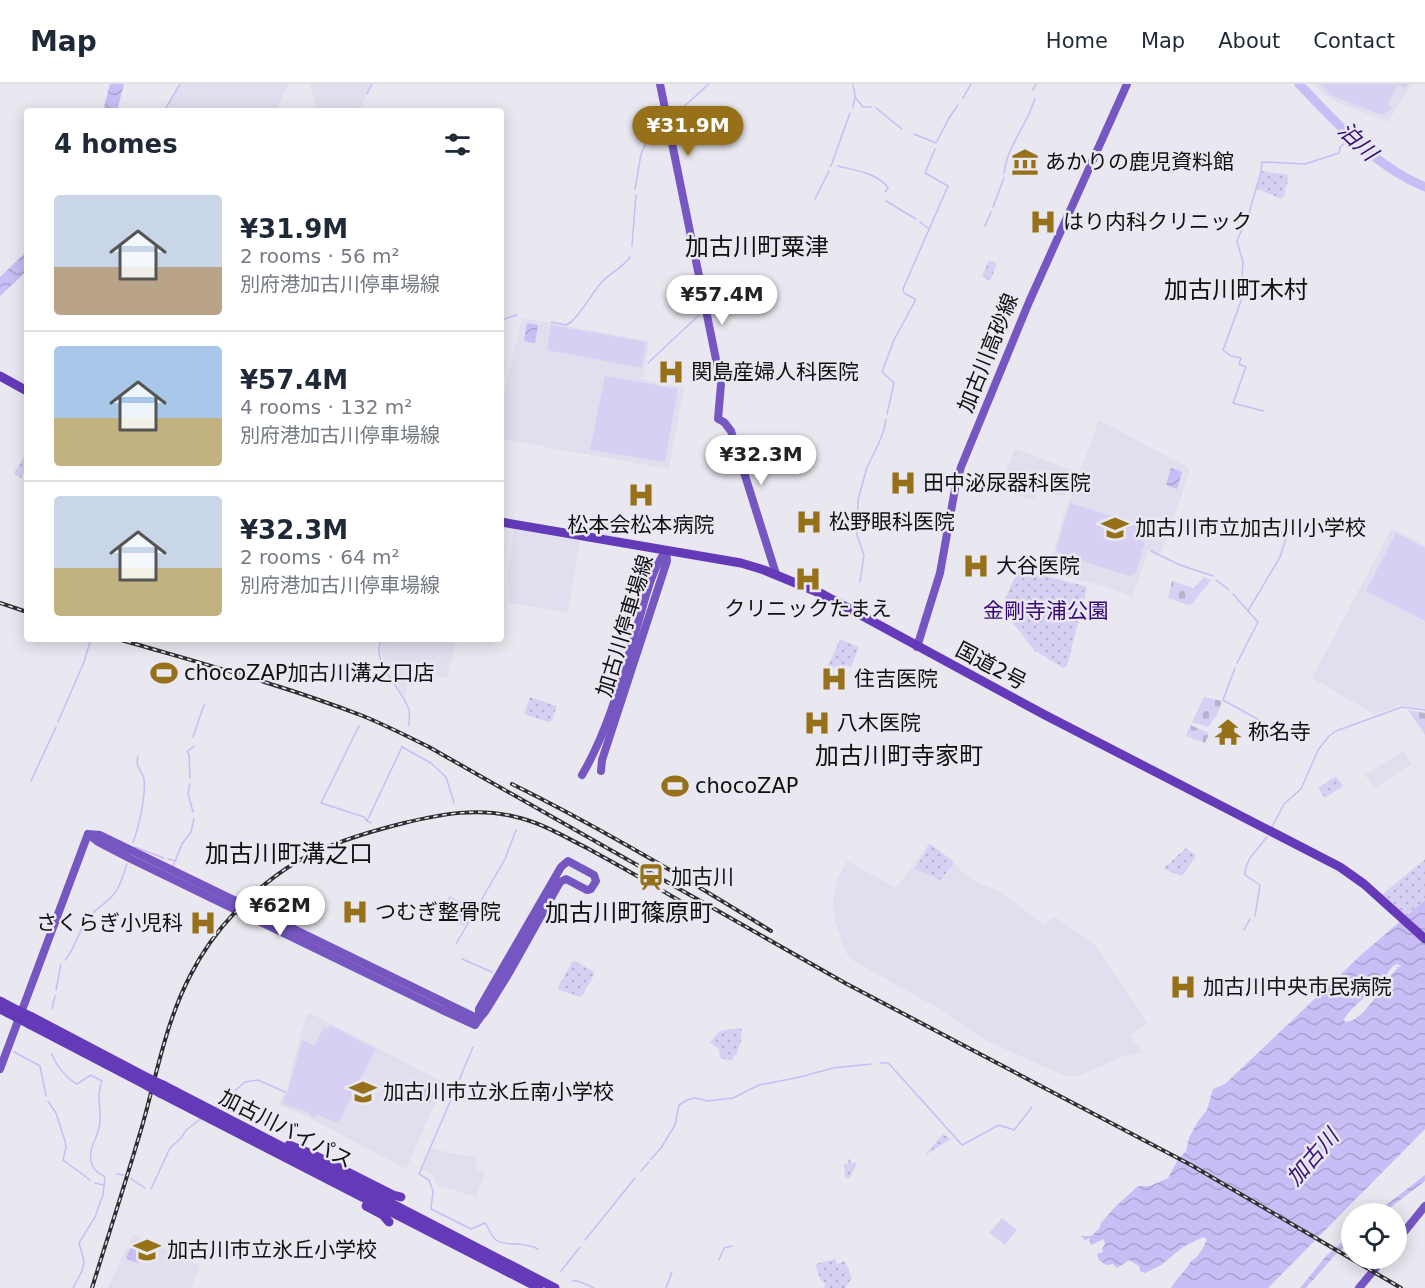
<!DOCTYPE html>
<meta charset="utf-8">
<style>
:root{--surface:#fff;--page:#f2f2f3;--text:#1f2937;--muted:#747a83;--line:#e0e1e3;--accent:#96711a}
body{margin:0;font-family:"DejaVu Sans","Noto Sans JP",sans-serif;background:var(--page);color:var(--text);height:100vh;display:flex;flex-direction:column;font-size:22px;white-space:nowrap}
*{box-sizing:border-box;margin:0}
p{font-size:20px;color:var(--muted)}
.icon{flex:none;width:33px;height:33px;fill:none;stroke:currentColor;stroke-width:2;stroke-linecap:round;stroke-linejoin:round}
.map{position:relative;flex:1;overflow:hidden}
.details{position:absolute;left:24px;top:24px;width:480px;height:534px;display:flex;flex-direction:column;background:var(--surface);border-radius:6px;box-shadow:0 3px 15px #0003}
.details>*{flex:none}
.fabs{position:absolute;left:1341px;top:1119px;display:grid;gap:12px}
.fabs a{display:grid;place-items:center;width:66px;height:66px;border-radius:50%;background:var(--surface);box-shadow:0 3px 15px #0003;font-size:30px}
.price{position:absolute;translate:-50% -51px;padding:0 14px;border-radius:21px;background:#fff;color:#222;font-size:20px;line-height:39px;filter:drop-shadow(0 2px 3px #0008)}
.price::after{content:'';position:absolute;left:50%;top:36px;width:18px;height:14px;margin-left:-9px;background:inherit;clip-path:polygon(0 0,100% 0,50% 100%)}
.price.selected{background:var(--accent);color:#fff}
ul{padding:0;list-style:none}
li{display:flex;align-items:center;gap:18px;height:150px;padding:0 30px}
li+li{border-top:2px solid var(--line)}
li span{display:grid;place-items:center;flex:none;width:168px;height:120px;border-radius:6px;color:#555}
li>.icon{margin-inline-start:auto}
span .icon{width:72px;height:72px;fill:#fffc;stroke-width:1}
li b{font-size:26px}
h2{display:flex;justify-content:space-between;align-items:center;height:72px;padding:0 30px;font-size:26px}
header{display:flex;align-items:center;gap:36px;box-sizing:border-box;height:84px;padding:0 30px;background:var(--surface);border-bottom:2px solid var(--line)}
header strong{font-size:28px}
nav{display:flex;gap:33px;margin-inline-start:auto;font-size:21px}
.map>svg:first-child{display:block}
.built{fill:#e1deee}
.green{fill:#d7d0f3}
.cemetery{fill:url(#cemetery-stones)}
.park{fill:url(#park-dots)}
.water{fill:url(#water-waves);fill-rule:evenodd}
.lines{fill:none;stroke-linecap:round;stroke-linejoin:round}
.stream{stroke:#c8bdf4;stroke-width:1.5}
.river{stroke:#c8bdf4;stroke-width:9}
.major{stroke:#7657c2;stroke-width:8}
.highway{stroke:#653ab9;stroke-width:9}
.rail-casing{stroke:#2f2f32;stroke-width:4}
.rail{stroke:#e9e8f0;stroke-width:1.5;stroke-dasharray:4.5;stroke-linecap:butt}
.highway-bridge{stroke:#653ab9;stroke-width:9}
.labels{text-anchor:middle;stroke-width:5;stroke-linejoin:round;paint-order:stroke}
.poi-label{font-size:21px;fill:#101013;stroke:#e9e8f0;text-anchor:start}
.street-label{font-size:21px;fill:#101013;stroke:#e9e8f0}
.park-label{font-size:21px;fill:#360672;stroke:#e9e8f0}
.water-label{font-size:22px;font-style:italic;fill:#3b1079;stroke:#e9e8f0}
.quarter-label{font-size:24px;fill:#101013;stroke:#e9e8f0}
</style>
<header>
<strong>Map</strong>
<nav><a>Home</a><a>Map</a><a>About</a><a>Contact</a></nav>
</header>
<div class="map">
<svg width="1425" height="1204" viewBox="0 0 1425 1204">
<defs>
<pattern id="cemetery-stones" width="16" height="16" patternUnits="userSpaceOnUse" patternTransform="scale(1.5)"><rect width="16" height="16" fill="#d7d0f3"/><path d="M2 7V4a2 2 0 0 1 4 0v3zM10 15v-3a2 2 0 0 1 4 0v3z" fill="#b8b2cf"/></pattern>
<pattern id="park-dots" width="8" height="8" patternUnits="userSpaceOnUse" patternTransform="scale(1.5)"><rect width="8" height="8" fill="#d7d0f3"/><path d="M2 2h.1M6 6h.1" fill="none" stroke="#b8b2cf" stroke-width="1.8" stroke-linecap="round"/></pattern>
<pattern id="water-waves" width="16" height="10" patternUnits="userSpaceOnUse" patternTransform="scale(1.5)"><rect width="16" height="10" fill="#c8bdf4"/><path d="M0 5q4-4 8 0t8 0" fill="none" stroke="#aba1d0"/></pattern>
</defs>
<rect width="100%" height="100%" fill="#e9e8f0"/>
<g class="built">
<polygon points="181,0 289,0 278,21 277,27 165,27"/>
<polygon points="309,0 371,0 359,27 319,27"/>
<polygon points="1312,0 1412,0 1388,38 1332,16"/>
<polygon points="522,234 649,257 643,295 684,303 669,385 501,355 501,322"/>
<polygon points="1099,336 1189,384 1190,386 1161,470 1149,466 1132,513 1108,503 1059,491 1058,489 1049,485 1064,430"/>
<polygon points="1017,365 1073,387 1064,413 1038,405 1034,416 1001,406 1000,403 1014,367"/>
<polygon points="592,430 618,441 617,452 615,453 592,450 595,440 589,437"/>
<polygon points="1392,444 1425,462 1425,624 1400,621 1374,630 1312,594"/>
<polygon points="514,445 580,457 567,529 509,519 508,484"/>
<polygon points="385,555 453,555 455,561 447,595 413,582 407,602 406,615 393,596 383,575 381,563"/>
<polygon points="1403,667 1412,680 1374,704 1365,691"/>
<polygon points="929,759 954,778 963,789 976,798 999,807 1044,841 1052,834 1057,834 1095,861 1148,939 1130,952 1142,968 1124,972 1078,992 1068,992 1054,987 985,956 959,939 949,930 852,876 846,869 834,835 833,814 838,793 847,777 896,804"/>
<polygon points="310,929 441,997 443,1001 406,1085 306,1032 279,1021 287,1003 301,949 307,930"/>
<polygon points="432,1064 449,1069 477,1073 476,1085 485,1088 476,1113 437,1101 433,1091 422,1086"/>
<polygon points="135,1150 200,1182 191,1204 108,1204 132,1151"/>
</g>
<g class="green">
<polygon points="1319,0 1408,0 1406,4 1398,1 1387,20 1393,24 1381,31 1333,12"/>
<polygon points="551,241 646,258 642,284 547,266"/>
<polygon points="605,292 678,305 665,378 590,366"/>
<polygon points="1070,419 1143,442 1139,455 1145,458 1136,489 1129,492 1058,469 1056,466"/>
<polygon points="1396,449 1425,464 1425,537 1366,507"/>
<polygon points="330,941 376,965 338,1039 318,1031 314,1034 309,1031 308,1028 282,1020 288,1006 302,956 315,962 323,943 328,945"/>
<polygon points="1002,1134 1017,1146 1005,1161 989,1149"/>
</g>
<g class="cemetery">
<polygon points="1204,493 1211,496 1192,520 1188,521 1168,514 1172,497 1194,504"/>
<polygon points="1204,613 1222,617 1217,631 1208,643 1192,638"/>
<polygon points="1408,626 1425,629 1425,651"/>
<polygon points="1190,641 1207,648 1209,650 1205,659 1186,652"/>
</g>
<g class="park">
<polygon points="1262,87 1289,91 1284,112 1281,115 1255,104"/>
<polygon points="989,176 997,180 990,197 982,192"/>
<polygon points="27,367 27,387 25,387 21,394 14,390"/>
<polygon points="1020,486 1085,502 1087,504 1067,582 1063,584 1034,566 1001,524 1017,488"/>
<polygon points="840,555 859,563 851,583 847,581 845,587 828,582"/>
<polygon points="530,613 557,622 552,637 549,638 524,630"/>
<polygon points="1336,692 1343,702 1325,714 1318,704"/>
<polygon points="930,760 954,778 941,796 915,785"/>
<polygon points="1186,764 1196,772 1182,792 1163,785"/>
<polygon points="1425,775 1425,816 1404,834 1380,812"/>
<polygon points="449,812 474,824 464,842 440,831"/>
<polygon points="575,877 594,888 594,891 582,912 580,913 559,906 558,903 572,878"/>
<polygon points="740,944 742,946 741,957 736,972 734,971 732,977 720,974 719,965 710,959 719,947"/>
<polygon points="943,1050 951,1055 924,1072"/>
<polygon points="849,1074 852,1079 857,1078 850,1094 845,1094 844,1079 848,1080"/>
<polygon points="835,1175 837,1180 845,1177 852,1194 845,1204 824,1204 825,1199 820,1195 815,1180"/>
</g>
<g class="water">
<polygon points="110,0 124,0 117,27 103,27"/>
<polygon points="27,167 27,187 0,212 0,193"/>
<polygon points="527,239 538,241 535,259 524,257"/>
<polygon points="1171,384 1182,388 1177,405 1166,401"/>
<path d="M 1425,816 L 1425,1045 L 1268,1204 L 1171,1204 C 1176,1195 1188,1184 1191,1177 C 1198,1174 1204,1163 1207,1155 L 1203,1153 L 1183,1163 L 1161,1181 L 1145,1189 L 1140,1187 L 1139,1182 L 1129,1176 L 1117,1184 L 1113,1180 L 1106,1181 L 1099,1176 L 1097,1170 L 1103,1168 L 1102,1165 L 1105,1160 L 1104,1155 L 1091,1161 L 1089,1157 L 1090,1154 L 1085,1156 L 1081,1152 L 1091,1152 L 1099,1145 L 1101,1139 L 1114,1124 L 1138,1102 L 1150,1102 L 1168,1094 L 1177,1077 L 1186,1067 L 1189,1054 L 1198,1037 L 1207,1026 L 1213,1005 L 1225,1000 L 1361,871 ZM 1398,880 L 1402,883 L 1395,883 L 1398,884 C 1383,896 1367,937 1345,938 L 1344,936 C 1349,924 1369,911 1379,900 C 1385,894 1388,887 1394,881 Z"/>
<polygon points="426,998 437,1002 430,1019 419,1015"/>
<polygon points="1425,1091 1425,1097 1383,1129 1376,1129"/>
<polygon points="1351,1150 1351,1157 1334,1172 1306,1204 1300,1204 1327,1171"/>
<polygon points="134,1157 145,1162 137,1179 126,1174"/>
</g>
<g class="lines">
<g class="stream">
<polyline points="1033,6 1036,0"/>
<polyline points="367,10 372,0"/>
<polyline points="855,13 863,23 871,23"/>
<polyline points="963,14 971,0"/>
<polyline points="853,23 855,12 853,0"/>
<polyline points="876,24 902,45"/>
<polyline points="164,27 180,0"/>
<polyline points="673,28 680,26 709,0"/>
<polyline points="651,49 660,30"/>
<polyline points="914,50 936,59 949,34 958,21"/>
<polyline points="831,82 850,29"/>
<path d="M 838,82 C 853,86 879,89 888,104 L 885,108"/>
<path d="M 1004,89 C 1007,62 1028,40 1035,14"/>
<polyline points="635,105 641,70 648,54"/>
<polyline points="815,115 829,87"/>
<polyline points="886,117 916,135"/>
<polyline points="993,123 1004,94"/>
<polyline points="920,138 929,145"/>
<polyline points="985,142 991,128"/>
<polyline points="632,162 636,111"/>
<polyline points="501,236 517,231"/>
<path d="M 551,238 L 566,241 L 571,238 C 583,227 590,212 601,199 C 609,189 622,185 630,173"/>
<polyline points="648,279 699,231"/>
<polyline points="1263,327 1233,319 1246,283 1239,280 1241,274 1231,272 1223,266 1245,206 1242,194 1243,178 1237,157 1249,129 1261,88 1262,78 1305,80 1339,69 1340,63 1352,53"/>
<polyline points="887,330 894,299 882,288 894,256 915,217 915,215 904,209 903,205 948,102 925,89 935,65"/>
<polyline points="1151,467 1180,481 1213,492"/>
<polyline points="1216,496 1229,506"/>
<polyline points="860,498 864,471 857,451 858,416 867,383 878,361 884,346 886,335"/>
<polyline points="1233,510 1248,527"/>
<path d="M 383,555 C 367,573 402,606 408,623 C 411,629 409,636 409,642"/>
<polyline points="156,578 159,596 165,602"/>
<polyline points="1237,579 1258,538 1248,527 1280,473 1287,451 1280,447"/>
<polyline points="1235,584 1223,616 1270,642 1272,645"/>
<polyline points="58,638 84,578 90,558"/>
<polyline points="359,642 321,719 364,733 367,737"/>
<polyline points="193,653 204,621"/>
<polyline points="402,662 402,663 431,679 446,693 454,719"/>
<polyline points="190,694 189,670 187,668 194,662"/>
<polyline points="31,697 56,643"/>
<polyline points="190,700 188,709 193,728"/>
<polyline points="371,739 367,737 402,663"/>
<polyline points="1272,743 1284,720 1301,705 1318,666 1329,652 1336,647 1402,623 1425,626"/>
<path d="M 133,758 C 139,744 146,710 144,695 C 142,685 135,685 138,672"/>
<polyline points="135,763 164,774"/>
<polyline points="168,775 176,777"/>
<polyline points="173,782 182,760 191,748 194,734"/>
<path d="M 92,831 C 98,822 106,820 113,811 C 121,803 123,790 127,780"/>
<path d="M 1255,832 L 1260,801 L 1245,791 C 1245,775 1258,765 1267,753"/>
<polyline points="1244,846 1250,835"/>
<polyline points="456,860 505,775 516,746"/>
<polyline points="462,875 492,888"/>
<path d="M 65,876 C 76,864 77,848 88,836"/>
<polyline points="56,906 61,880"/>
<polyline points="52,925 55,912"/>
<polyline points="14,968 40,982 46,1012"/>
<path d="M 52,970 C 55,980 67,995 77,1000 L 91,991 L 102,997 C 95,1013 103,1029 99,1044 C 96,1058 87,1065 92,1080 C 94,1088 100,1089 105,1093 L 103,1111 L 95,1133 L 79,1159 L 84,1177 L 82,1187 L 73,1204"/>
<polyline points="881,979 888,979 892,983 962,1061 999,1041 1014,1046 1032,1023"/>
<polyline points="457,1001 473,963"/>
<path d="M 455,1006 L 419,1090 L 429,1096 L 433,1107 L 431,1125 L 471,1145 L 485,1139 C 489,1144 491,1152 496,1156 C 505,1163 523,1157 538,1165"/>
<polyline points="48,1017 56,1029 65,1057 66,1063 63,1076 90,1096"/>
<polyline points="215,1024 245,998 258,996 285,1008"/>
<polyline points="651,1075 661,1064 675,1041 679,1021 687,1016 695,1014 708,1017 733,1014 759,1001 800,993 833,984 871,980"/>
<polyline points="641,1087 649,1078"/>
<polyline points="117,1090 124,1091"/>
<polyline points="130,1094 145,1104"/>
<polyline points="95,1099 103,1101"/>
<polyline points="151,1105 170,1064 182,1053 186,1046 202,1034"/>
<polyline points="585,1156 635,1094"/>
<polyline points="719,1176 724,1164 732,1162"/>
<polyline points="561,1187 580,1163"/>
<polyline points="572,1197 578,1197 594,1204"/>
<polyline points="666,1204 672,1188"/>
</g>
<path class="river" d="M 1299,0 C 1337,39 1374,82 1425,103"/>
<g class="major">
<polyline points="660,0 721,300 718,335 724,338 731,347 776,490"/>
<polyline points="917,563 940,489 955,405 961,383 1029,218 1127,0"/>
<polyline points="601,687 602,676 667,477 666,467"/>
<path d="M 582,691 C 609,645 623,590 638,539 C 645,516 651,486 666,467"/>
<polygon points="88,750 100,751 479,935 475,941 442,926 131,775 98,758"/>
<polygon points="568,777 594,791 596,797 591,805 587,806 566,795 560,798 509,889 485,928 479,935 479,925 561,783"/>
<polyline points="0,985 88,750"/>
<polyline points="1396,1158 1425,1122"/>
<polyline points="1359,1204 1384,1174"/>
</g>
<g class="highway">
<polyline points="0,292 27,307"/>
<polyline points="501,438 741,479 764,486 822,510 1045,631 1340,783 1364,800 1425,855"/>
<polyline points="0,917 11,923"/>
<polyline points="0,925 8,929"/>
<polyline points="32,933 148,994"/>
<polyline points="29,940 146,1001"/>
<polyline points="163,1001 555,1204"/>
<polyline points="160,1009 539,1204"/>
<polyline points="289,1061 314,1071 393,1111 401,1113"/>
<polyline points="366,1122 383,1131 389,1138"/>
</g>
<defs>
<g id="rail">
<polyline points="0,519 27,528"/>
<path d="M 118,555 C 200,579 283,601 363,632 C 385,641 407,652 429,663 L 845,899 L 1191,1081 L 1401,1204"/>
<path d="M 512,700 C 601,744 687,795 771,847"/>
<path d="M 92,1204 C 109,1149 127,1094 143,1039 C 157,989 166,938 190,892 C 213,846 253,804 298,777 C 330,759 368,748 404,739 C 442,730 478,723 516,733 C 542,739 563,752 587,764 C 620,782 653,801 685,820"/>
</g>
</defs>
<use href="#rail" class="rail-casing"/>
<use href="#rail" class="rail"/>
<g class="highway-bridge">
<polyline points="11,923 32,933"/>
<polyline points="8,929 29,940"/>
<polyline points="148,994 163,1001"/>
<polyline points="146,1001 160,1009"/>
</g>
</g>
<defs>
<symbol id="museum-bare" viewBox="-9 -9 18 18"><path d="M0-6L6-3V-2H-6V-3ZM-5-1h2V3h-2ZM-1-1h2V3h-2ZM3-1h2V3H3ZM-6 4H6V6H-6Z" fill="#96711a" stroke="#e9e8f0" stroke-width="2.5" paint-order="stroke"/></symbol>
<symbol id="hospital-bare" viewBox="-9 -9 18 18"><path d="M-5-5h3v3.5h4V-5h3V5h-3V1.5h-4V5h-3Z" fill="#96711a" stroke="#e9e8f0" stroke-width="2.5" paint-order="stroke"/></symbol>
<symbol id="school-bare" viewBox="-9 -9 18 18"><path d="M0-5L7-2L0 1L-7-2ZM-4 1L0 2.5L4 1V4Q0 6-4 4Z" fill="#96711a" stroke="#e9e8f0" stroke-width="2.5" paint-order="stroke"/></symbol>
<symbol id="stadium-bare" viewBox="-9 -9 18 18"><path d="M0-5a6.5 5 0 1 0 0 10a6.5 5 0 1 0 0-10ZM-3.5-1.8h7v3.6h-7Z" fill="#96711a" stroke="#e9e8f0" stroke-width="2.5" paint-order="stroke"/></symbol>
<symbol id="temple-bare" viewBox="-9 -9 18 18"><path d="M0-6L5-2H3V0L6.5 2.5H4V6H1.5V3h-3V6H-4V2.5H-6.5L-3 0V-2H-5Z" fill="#96711a" stroke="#e9e8f0" stroke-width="2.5" paint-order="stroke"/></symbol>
<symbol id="station-bare" viewBox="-9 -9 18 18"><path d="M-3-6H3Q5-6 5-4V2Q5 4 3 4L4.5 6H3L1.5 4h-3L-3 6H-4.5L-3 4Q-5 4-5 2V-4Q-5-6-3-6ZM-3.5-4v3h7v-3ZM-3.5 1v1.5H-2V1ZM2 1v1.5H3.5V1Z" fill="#96711a" stroke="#e9e8f0" stroke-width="2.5" paint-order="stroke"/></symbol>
</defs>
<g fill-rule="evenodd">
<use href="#museum-bare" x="1006" y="59" width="38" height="38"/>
<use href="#hospital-bare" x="1024" y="119" width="38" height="38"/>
<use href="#hospital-bare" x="652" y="269" width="38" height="38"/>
<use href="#hospital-bare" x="884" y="380" width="38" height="38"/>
<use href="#hospital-bare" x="622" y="392" width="38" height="38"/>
<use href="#hospital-bare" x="790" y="419" width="38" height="38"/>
<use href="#school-bare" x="1096" y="425" width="38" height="38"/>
<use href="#hospital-bare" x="957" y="463" width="38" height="38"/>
<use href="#hospital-bare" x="789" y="476" width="38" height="38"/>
<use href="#stadium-bare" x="145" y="570" width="38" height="38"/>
<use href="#hospital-bare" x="815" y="576" width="38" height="38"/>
<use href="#hospital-bare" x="798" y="620" width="38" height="38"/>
<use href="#temple-bare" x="1209" y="629" width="38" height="38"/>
<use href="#stadium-bare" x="656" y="683" width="38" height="38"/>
<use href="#station-bare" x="632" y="774" width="38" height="38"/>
<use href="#hospital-bare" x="336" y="809" width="38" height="38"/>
<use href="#hospital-bare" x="184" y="820" width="38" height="38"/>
<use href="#hospital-bare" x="1164" y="884" width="38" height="38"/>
<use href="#school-bare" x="344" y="989" width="38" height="38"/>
<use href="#school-bare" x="128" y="1147" width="38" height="38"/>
</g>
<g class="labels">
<g class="poi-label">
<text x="1045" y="85">あかりの鹿児資料館</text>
<text x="1063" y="145">はり内科クリニック</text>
<text x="691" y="295">関島産婦人科医院</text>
<text x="923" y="406">田中泌尿器科医院</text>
<text x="829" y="445">松野眼科医院</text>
<text x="641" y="448" text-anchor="middle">松本会松本病院</text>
<text x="1135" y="451">加古川市立加古川小学校</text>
<text x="996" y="489">大谷医院</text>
<text x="808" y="532" text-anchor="middle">クリニックたまえ</text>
<text x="184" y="596">chocoZAP加古川溝之口店</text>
<text x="854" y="602">住吉医院</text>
<text x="837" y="646">八木医院</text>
<text x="1248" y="655">称名寺</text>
<text x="695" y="709">chocoZAP</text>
<text x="671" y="800">加古川</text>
<text x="375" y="835">つむぎ整骨院</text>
<text x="183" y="846" text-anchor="end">さくらぎ小児科</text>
<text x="1203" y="910">加古川中央市民病院</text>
<text x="383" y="1015">加古川市立氷丘南小学校</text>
<text x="167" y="1173">加古川市立氷丘小学校</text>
</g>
<g class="street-label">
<text transform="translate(988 269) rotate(-68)" y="7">加古川高砂線</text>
<text transform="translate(625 542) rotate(-73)" y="7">加古川停車場線</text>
<text transform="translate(991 582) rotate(28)" y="7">国道2号</text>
<text transform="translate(286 1045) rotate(27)" y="7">加古川バイパス</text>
</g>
<g class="park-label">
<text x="1046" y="534">金剛寺浦公園</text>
</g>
<g class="water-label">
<text transform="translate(1358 57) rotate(44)" y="8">泊川</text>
<text transform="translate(1312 1073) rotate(-49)" y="8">加古川</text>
</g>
<g class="quarter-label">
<text x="757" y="171">加古川町粟津</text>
<text x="1236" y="214">加古川町木村</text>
<text x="899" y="680">加古川町寺家町</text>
<text x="289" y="778">加古川町溝之口</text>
<text x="629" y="837">加古川町篠原町</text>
</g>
</g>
</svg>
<div class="fabs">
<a><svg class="icon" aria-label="locate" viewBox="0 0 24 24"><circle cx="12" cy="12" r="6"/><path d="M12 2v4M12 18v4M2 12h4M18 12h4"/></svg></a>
</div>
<b class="price selected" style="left:688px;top:73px">¥31.9M</b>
<b class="price" style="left:722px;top:242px">¥57.4M</b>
<b class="price" style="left:761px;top:402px">¥32.3M</b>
<b class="price" style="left:280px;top:853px">¥62M</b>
<section class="details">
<h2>4 homes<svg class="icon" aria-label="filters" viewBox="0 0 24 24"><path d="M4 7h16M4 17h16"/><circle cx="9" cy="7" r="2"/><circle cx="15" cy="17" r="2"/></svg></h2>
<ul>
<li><span style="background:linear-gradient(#c9d6e8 60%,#b9a48a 0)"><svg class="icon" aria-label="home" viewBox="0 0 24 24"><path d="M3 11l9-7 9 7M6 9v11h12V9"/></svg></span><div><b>¥31.9M</b><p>2 rooms · 56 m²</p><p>別府港加古川停車場線</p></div></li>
<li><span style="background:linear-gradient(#a9c7e8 60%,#c2b280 0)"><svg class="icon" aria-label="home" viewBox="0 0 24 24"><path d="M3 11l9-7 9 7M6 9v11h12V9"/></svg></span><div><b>¥57.4M</b><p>4 rooms · 132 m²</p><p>別府港加古川停車場線</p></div></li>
<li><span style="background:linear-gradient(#c9d6e8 60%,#c2b280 0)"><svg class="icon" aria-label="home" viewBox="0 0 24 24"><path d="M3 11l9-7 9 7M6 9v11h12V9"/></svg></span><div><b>¥32.3M</b><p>2 rooms · 64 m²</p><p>別府港加古川停車場線</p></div></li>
</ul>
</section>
</div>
